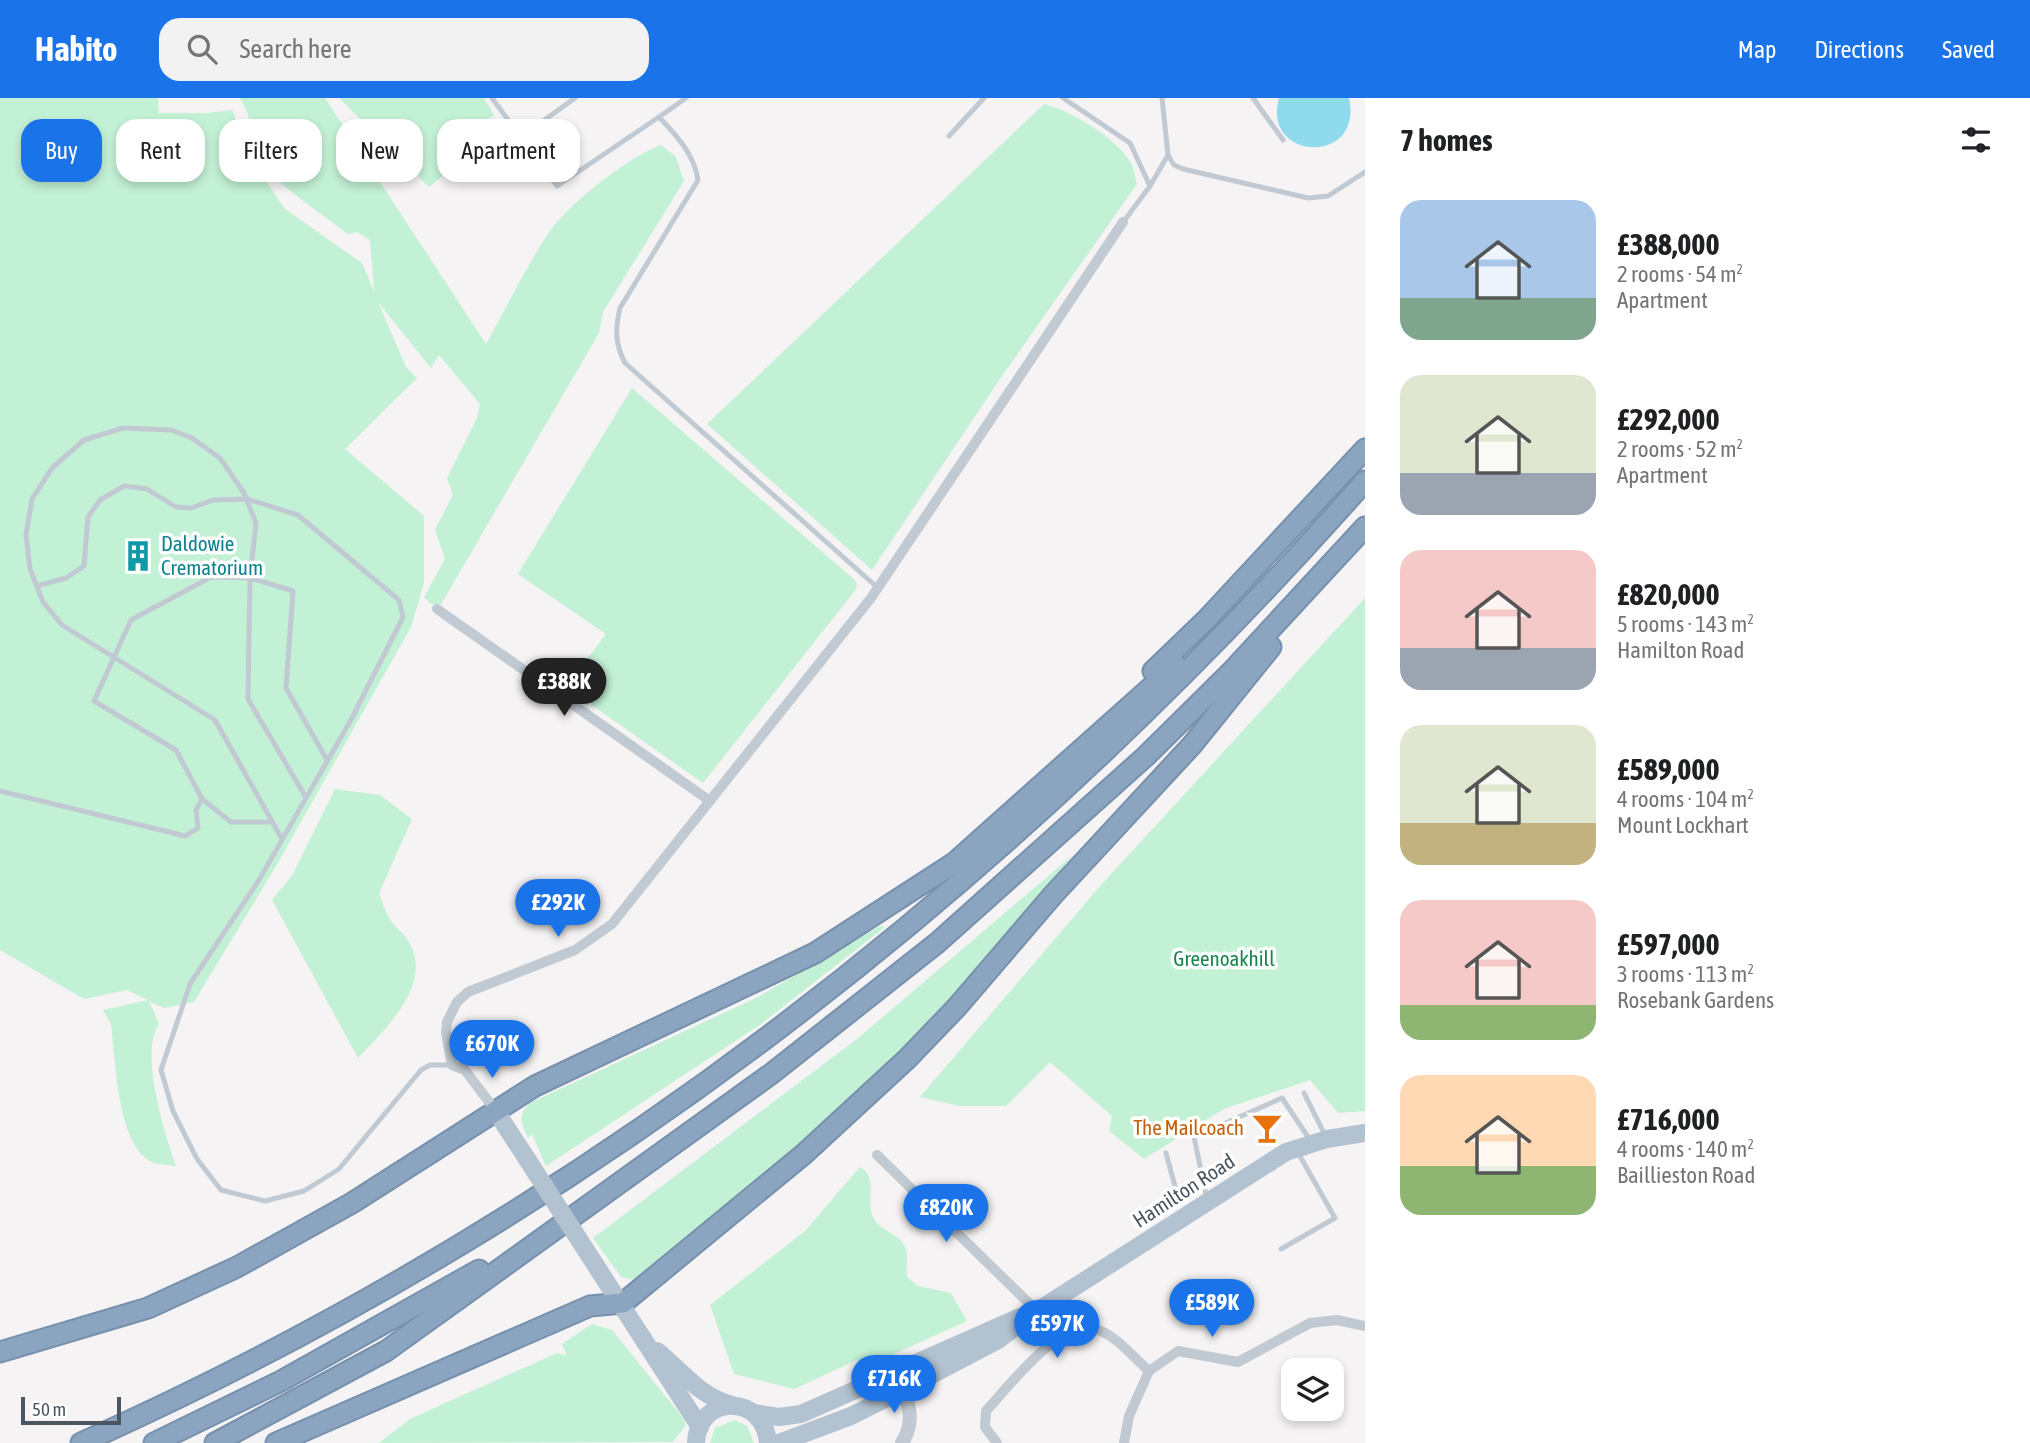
<!DOCTYPE html>
<meta charset="utf-8">
<style>
:root{--surface:#fff;--page:#f2f2f2;--text:#202124;--muted:#757577;--accent:#1a73e8}
body{margin:0;font-family:"Asap Condensed",sans-serif;background:var(--page);color:var(--text);height:100vh;display:flex;flex-direction:column;font-size:26px;white-space:nowrap}
*{box-sizing:border-box;margin:0}
p{font-size:23px;color:var(--muted)}
.icon{flex:none;width:38px;height:38px;fill:none;stroke:currentColor;stroke-width:2;stroke-linecap:round;stroke-linejoin:round}
.map{position:relative;flex:1;overflow:hidden}
.drawer{display:flex;flex-direction:column;background:var(--surface);width:665px}
.drawer>*{flex:none}
.hud{position:absolute;left:21px;top:21px;width:665px;height:63px;display:flex;gap:14px}
.buttons{position:absolute;left:1281px;top:1260px;display:grid;gap:14px}
.buttons a{display:grid;place-items:center;width:63px;height:63px;border-radius:14px;background:var(--surface);box-shadow:0 4px 10px #0003;font-size:35px}
.scale{position:absolute;left:21px;bottom:18px;width:100px;box-sizing:border-box;padding-left:7px;border:4px solid #4a5661;border-top:0;font-size:19px;line-height:24px;white-space:nowrap;color:#4a5661;-webkit-text-stroke:5px #fff;paint-order:stroke}
.price{position:absolute;translate:-50% -60px;padding:0 16px;border-radius:24px;background:var(--accent);color:#fff;font-size:23px;line-height:46px;filter:drop-shadow(0 2px 4px #0008)}
.price::after{content:'';position:absolute;left:50%;top:42px;width:21px;height:16px;margin-left:-10px;background:inherit;clip-path:polygon(0 0,100% 0,50% 100%)}
.price.current{background:#222;color:#fff}
ul{padding:0;list-style:none}
li{display:flex;align-items:center;gap:21px;height:175px;padding:0 35px}
li span{display:grid;place-items:center;flex:none;width:196px;height:140px;border-radius:21px;color:#555}
li>.icon{margin-inline-start:auto}
span .icon{width:84px;height:84px;fill:#fffc;stroke-width:1}
li b{font-size:30px}
h2{display:flex;justify-content:space-between;align-items:center;height:84px;padding:0 35px;font-size:30px}
.pill{padding:0 24px;border-radius:21px;background:var(--surface);box-shadow:0 4px 10px #0003;font-size:24px;line-height:63px}
.pill.current{background:var(--accent);color:#fff}
header{display:flex;align-items:center;gap:42px;box-sizing:border-box;height:98px;padding:0 35px;background:var(--accent);color:#fff}
header strong{font-size:33px}
nav{display:flex;gap:38px;margin-inline-start:auto;font-size:24px}
.search{width:490px;height:63px;background:var(--page);display:flex;align-items:center;gap:18px;box-sizing:border-box;padding:0 24px;border-radius:21px;color:var(--muted);font-size:26px}
main{display:flex;flex:1;min-height:0}
.map>svg:first-child{display:block}
.green{fill:#c3f1d5}
.water{fill:#90daee}
.lines{fill:none;stroke-linecap:round;stroke-linejoin:round}
.motorway-casing{stroke:#7690ad;stroke-width:23}
.service{stroke:#c1cad2;stroke-width:5}
.minor{stroke:#c1cad2;stroke-width:10}
.tertiary{stroke:#c1cad2;stroke-width:14}
.primary{stroke:#b3c2d1;stroke-width:18}
.motorway{stroke:#8ba5c1;stroke-width:19}
.primary-bridge{stroke:#b3c2d1;stroke-width:18}
.labels{text-anchor:middle;stroke-width:7;stroke-linejoin:round;paint-order:stroke}
.culture-label{font-size:21px;fill:#0d838f;stroke:#fff;text-anchor:start}
.park-label{font-size:21px;fill:#17864f;stroke:#fff}
.food-label{font-size:21px;fill:#c56008;stroke:#fff;text-anchor:end}
.street-label{font-size:21px;fill:#4a5661;stroke:#fff}
</style>
<header>
<strong>Habito</strong>
<div class="search"><svg class="icon" aria-label="search" viewBox="0 0 24 24"><circle cx="10" cy="10" r="6"/><path d="M15 15l6 6"/></svg>Search here</div>
<nav><a>Map</a><a>Directions</a><a>Saved</a></nav>
</header>
<main>
<div class="map">
<svg width="1365" height="1345" viewBox="0 0 1365 1345">
<rect width="100%" height="100%" fill="#f5f3f3"/>
<g class="green">
<path d="M 0,0 L 158,0 L 159,15 L 207,15 L 232,12 L 257,70 L 285,111 L 362,165 L 374,193 L 370,142 L 357,134 L 348,136 C 330,122 277,86 267,71 C 252,50 254,22 240,0 L 325,0 L 486,246 C 507,209 526,168 550,133 C 571,104 627,60 661,47 L 676,59 L 684,83 L 603,214 L 599,235 L 440,508 L 431,506 L 424,499 L 445,461 L 435,431 L 453,397 L 447,380 L 477,320 L 480,306 L 439,257 L 431,270 L 378,204 L 406,269 L 417,280 L 345,351 L 424,418 L 424,485 L 411,529 L 276,768 L 194,904 L 164,910 L 149,903 L 159,926 C 139,954 165,1038 176,1068 C 169,1067 156,1067 150,1063 C 117,1045 115,959 111,926 L 103,912 L 148,902 L 127,892 L 84,901 L 0,852 Z"/>
<polygon points="339,0 484,0 494,17 457,43 467,58 429,89"/>
<path d="M 1044,6 C 1070,12 1118,41 1131,65 C 1134,71 1135,79 1137,86 L 1002,278 L 872,472 L 707,326 Z"/>
<polygon points="632,290 856,483 857,490 703,685 566,589 606,536 518,476"/>
<polygon points="1365,500 1365,1013 1338,1015 1310,982 1224,1011 1144,1061 1109,1033 1112,1018 1050,964 1006,1008 959,1008 920,999 1100,788"/>
<path d="M 335,691 L 380,697 L 412,721 L 379,795 C 382,803 385,813 389,820 C 393,828 402,833 407,841 C 436,885 386,930 358,960 L 272,802 L 293,776 Z"/>
<polygon points="1073,757 952,904 836,1019 648,1173 633,1182 621,1179 593,1140 857,941"/>
<path d="M 880,828 L 885,829 L 761,926 L 546,1068 L 532,1036 L 528,1040 C 521,1026 517,1017 530,1005 L 758,899 Z"/>
<path d="M 860,1069 C 880,1081 864,1104 874,1121 C 881,1134 901,1135 906,1151 C 908,1159 906,1171 907,1179 L 918,1188 L 951,1195 L 967,1223 L 861,1271 L 857,1262 L 794,1291 L 734,1276 L 710,1207 L 805,1133 Z"/>
<polygon points="592,1226 612,1232 683,1320 686,1327 673,1344 379,1345 410,1321 557,1255 567,1258 562,1246"/>
<polygon points="735,1322 747,1328 754,1345 710,1345 715,1330"/>
</g>
<path class="water" d="M 1279,0 L 1349,0 C 1364,68 1261,63 1279,0 Z"/>
<g class="lines">
<defs>
<g id="motorway">
<polyline points="1153,573 1207,521 1365,351"/>
<polyline points="0,1254 148,1210 237,1169 352,1105 535,988 815,855 954,765 1176,567"/>
<path d="M 81,1345 C 578,1123 1005,791 1365,383"/>
<polyline points="154,1345 281,1283 479,1172"/>
<polyline points="215,1345 386,1253 771,976 937,845 1146,658 1231,574 1365,429"/>
<polyline points="276,1345 590,1208 623,1205 804,1056 907,961 957,909 1053,797 1192,647 1271,549"/>
</g>
</defs>
<use href="#motorway" class="motorway-casing"/>
<g class="service">
<path d="M 492,0 L 557,88 L 659,19 C 677,38 694,56 698,82 L 620,210 C 615,231 615,246 625,265 L 878,490"/>
<polyline points="1063,0 1130,45 1150,88 1124,123"/>
<polyline points="1253,0 1283,42"/>
<polyline points="659,19 686,0"/>
<polyline points="949,38 984,0"/>
<polyline points="521,39 575,0"/>
<polyline points="1168,57 1174,67 1183,71 1308,100 1328,98 1365,74"/>
<polyline points="1150,88 1168,57 1162,0"/>
<polyline points="37,488 66,480 84,468 88,419 100,402 124,388 147,391 176,409 191,410 213,402 247,401 298,417 399,502 403,519 352,620 259,782 190,886 161,972 173,1013 197,1061 221,1092 265,1103 304,1093 339,1071 421,972 430,967 452,967"/>
<polyline points="0,693 185,738 198,730 196,712 202,701"/>
<polyline points="305,698 248,601 250,480 293,493 286,590 327,662"/>
<polyline points="272,724 231,724 202,701 176,652 94,603 131,522 211,479 250,480 256,425 244,395 220,360 192,340 171,332 123,330 84,342 52,370 32,401 26,437 30,471 43,504 62,527 215,622 282,741"/>
<polyline points="1304,995 1326,1039"/>
<polyline points="1166,1055 1176,1092 1202,1079"/>
<polyline points="1207,1101 1194,1039 1282,1000 1310,1042"/>
<polyline points="1281,1151 1335,1120 1297,1053"/>
</g>
<g class="minor">
<polyline points="437,511 710,703"/>
<polyline points="495,1012 465,972 452,967 446,934 447,924 457,904 468,894 575,852 612,826 871,500 1123,124"/>
<polyline points="877,1057 1037,1213"/>
<path d="M 997,1345 L 985,1329 L 986,1313 C 1009,1288 1057,1224 1094,1231 C 1113,1234 1134,1260 1149,1273"/>
<polyline points="1124,1345 1129,1318 1149,1273 1178,1253 1238,1264 1310,1225 1337,1222 1365,1228"/>
</g>
<path class="tertiary" d="M 896,1274 C 906,1300 918,1319 902,1345"/>
<g class="primary">
<polyline points="495,1012 527,1061"/>
<polyline points="598,1171 700,1329"/>
<path d="M 657,1253 C 683,1274 699,1298 732,1307"/>
<polyline points="754,1315 779,1319 801,1316 1020,1219"/>
<path d="M 696,1345 C 698,1296 764,1295 768,1345"/>
<polyline points="779,1345 851,1318 903,1292 998,1242 1037,1213 1286,1054 1327,1041 1365,1035"/>
</g>
<use href="#motorway" class="motorway"/>
<polyline class="primary-bridge" points="527,1061 598,1171"/>
</g>
<defs>
<symbol id="building-bare" viewBox="-9 -9 18 18"><path d="M-4-6H4V6H1V3H-1V6H-4ZM-2.5-4.3h1.7v1.8h-1.7ZM.8-4.3h1.7v1.8H.8ZM-2.5-1h1.7V.8h-1.7ZM.8-1h1.7V.8H.8Z" fill="#0f9aa8" stroke="#fff" stroke-width="2.5" paint-order="stroke"/></symbol>
<symbol id="bar-bare" viewBox="-9 -9 18 18"><path d="M-6-5H6L.8 .8V4.5H3.5V6h-7V4.5H-.8V.8Z" fill="#e8710a" stroke="#fff" stroke-width="2.5" paint-order="stroke"/></symbol>
</defs>
<g fill-rule="evenodd">
<use href="#building-bare" x="116" y="436" width="44" height="44"/>
<use href="#bar-bare" x="1245" y="1008" width="44" height="44"/>
</g>
<g class="labels">
<g class="culture-label">
<text x="161" y="453">Daldowie<tspan x="161" dy="24">Crematorium</tspan></text>
</g>
<g class="park-label">
<text x="1224" y="868">Greenoakhill</text>
</g>
<g class="food-label">
<text x="1244" y="1037">The Mailcoach</text>
</g>
<g class="street-label">
<text transform="translate(1184 1093) rotate(-33)" y="7">Hamilton Road</text>
</g>
</g>
</svg>
<div class="buttons">
<a><svg class="icon" aria-label="layers" viewBox="0 0 24 24"><path d="M12 4l9 5-9 5-9-5zM3 14l9 5 9-5"/></svg></a>
</div>
<div class="scale">50 m</div>
<b class="price current" style="left:564px;top:620px">£388K</b>
<b class="price" style="left:558px;top:841px">£292K</b>
<b class="price" style="left:492px;top:982px">£670K</b>
<b class="price" style="left:946px;top:1146px">£820K</b>
<b class="price" style="left:1212px;top:1241px">£589K</b>
<b class="price" style="left:1057px;top:1262px">£597K</b>
<b class="price" style="left:894px;top:1317px">£716K</b>
<div class="hud">
<a class="pill current">Buy</a>
<a class="pill">Rent</a>
<a class="pill">Filters</a>
<a class="pill">New</a>
<a class="pill">Apartment</a>
</div>
</div>
<section class="drawer">
<h2>7 homes<svg class="icon" aria-label="filters" viewBox="0 0 24 24"><path d="M4 7h16M4 17h16"/><circle cx="9" cy="7" r="2"/><circle cx="15" cy="17" r="2"/></svg></h2>
<ul>
<li><span style="background:linear-gradient(#a9c7e8 70%,#7fa58c 0)"><svg class="icon" aria-label="home" viewBox="0 0 24 24"><path d="M3 11l9-7 9 7M6 9v11h12V9"/></svg></span><div><b>£388,000</b><p>2 rooms · 54 m²</p><p>Apartment</p></div></li>
<li><span style="background:linear-gradient(#dfe7d0 70%,#9aa5b1 0)"><svg class="icon" aria-label="home" viewBox="0 0 24 24"><path d="M3 11l9-7 9 7M6 9v11h12V9"/></svg></span><div><b>£292,000</b><p>2 rooms · 52 m²</p><p>Apartment</p></div></li>
<li><span style="background:linear-gradient(#f6c9c9 70%,#9aa5b1 0)"><svg class="icon" aria-label="home" viewBox="0 0 24 24"><path d="M3 11l9-7 9 7M6 9v11h12V9"/></svg></span><div><b>£820,000</b><p>5 rooms · 143 m²</p><p>Hamilton Road</p></div></li>
<li><span style="background:linear-gradient(#dfe7d0 70%,#c2b280 0)"><svg class="icon" aria-label="home" viewBox="0 0 24 24"><path d="M3 11l9-7 9 7M6 9v11h12V9"/></svg></span><div><b>£589,000</b><p>4 rooms · 104 m²</p><p>Mount Lockhart</p></div></li>
<li><span style="background:linear-gradient(#f6c9c9 75%,#8fb573 0)"><svg class="icon" aria-label="home" viewBox="0 0 24 24"><path d="M3 11l9-7 9 7M6 9v11h12V9"/></svg></span><div><b>£597,000</b><p>3 rooms · 113 m²</p><p>Rosebank Gardens</p></div></li>
<li><span style="background:linear-gradient(#ffd9b3 65%,#8fb573 0)"><svg class="icon" aria-label="home" viewBox="0 0 24 24"><path d="M3 11l9-7 9 7M6 9v11h12V9"/></svg></span><div><b>£716,000</b><p>4 rooms · 140 m²</p><p>Baillieston Road</p></div></li>
</ul>
</section>
</main>
